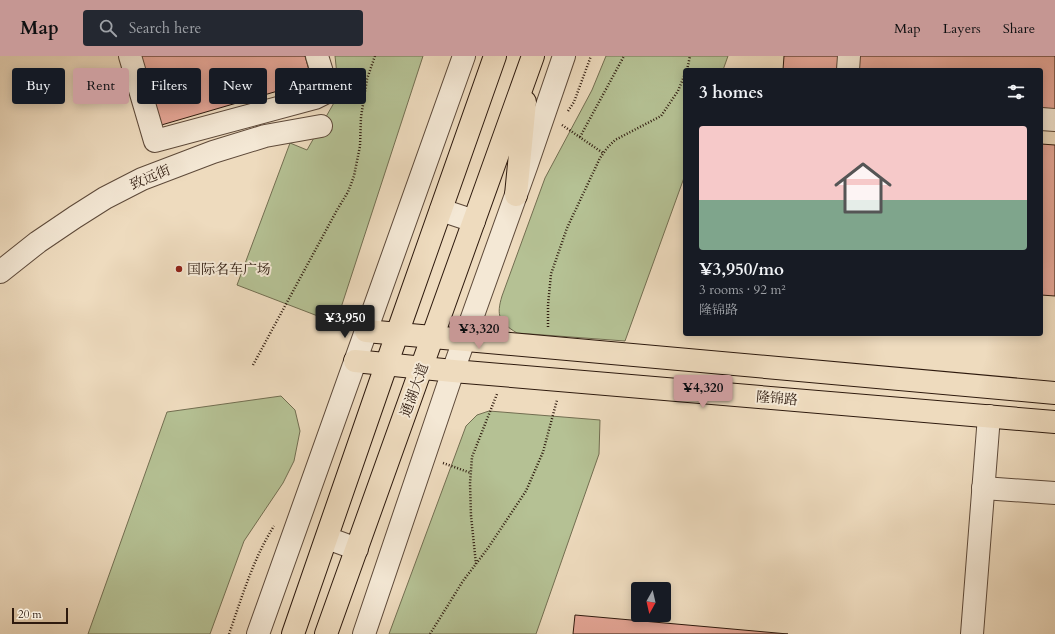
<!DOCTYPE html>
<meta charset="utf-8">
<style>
:root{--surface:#171b24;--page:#242831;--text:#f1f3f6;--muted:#9ea1a6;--line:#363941;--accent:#c59692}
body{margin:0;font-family:Cardo,"Noto Serif SC",serif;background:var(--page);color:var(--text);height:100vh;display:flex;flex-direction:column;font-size:15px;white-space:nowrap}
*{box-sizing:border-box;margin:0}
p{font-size:13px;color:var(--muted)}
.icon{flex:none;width:22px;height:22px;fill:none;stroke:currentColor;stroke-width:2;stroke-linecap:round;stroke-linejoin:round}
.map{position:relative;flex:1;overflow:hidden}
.panel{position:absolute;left:683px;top:12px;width:360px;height:268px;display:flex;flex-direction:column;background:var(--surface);border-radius:4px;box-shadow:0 2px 10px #0003}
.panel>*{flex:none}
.hud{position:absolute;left:12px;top:12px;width:380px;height:36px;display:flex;gap:8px}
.needle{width:26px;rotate:188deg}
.controls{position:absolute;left:631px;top:526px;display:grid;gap:8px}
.controls a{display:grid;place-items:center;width:40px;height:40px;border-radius:4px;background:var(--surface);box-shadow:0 2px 10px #0003;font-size:20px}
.scale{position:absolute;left:12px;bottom:10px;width:56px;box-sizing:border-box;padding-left:4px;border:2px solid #2e1a0e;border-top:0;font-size:11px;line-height:14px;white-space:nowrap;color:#2e1a0e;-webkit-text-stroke:3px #f4e8d5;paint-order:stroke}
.price{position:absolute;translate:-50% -34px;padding:0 9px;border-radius:4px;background:var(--accent);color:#111;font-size:13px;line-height:26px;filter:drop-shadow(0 1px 2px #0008)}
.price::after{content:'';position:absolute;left:50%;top:24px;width:12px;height:9px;margin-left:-6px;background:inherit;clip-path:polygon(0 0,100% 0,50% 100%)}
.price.current{background:#222;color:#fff}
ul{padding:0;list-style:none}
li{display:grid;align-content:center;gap:8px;height:212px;padding:0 16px}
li+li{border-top:1px solid var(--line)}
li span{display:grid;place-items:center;height:124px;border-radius:4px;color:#555}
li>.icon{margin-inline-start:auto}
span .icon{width:72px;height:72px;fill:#fffc;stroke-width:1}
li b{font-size:17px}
h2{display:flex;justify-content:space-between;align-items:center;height:48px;padding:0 16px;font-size:17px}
.tag{padding:0 14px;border-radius:4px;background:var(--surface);box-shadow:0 2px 10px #0003;font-size:14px;line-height:36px}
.tag.current{background:var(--accent);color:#111}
header{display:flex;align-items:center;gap:24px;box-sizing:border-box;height:56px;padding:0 20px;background:var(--accent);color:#111}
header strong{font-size:19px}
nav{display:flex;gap:22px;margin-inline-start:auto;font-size:14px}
.search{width:280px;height:36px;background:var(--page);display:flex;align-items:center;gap:10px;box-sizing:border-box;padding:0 14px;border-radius:4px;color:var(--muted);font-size:15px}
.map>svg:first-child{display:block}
.green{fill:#b5c194;stroke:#726e51}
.building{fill:#e6a798;stroke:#2e1a0e}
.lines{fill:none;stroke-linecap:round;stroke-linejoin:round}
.minor-casing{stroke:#5e4a3a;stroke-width:24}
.major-casing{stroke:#2e1a0e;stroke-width:24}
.path{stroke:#2e1a0e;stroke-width:2.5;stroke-dasharray:1 2;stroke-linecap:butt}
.minor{stroke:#f4e8d5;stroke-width:22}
.major{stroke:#eedbbe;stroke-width:22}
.poi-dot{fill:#8f2418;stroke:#f4e8d5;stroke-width:1.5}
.labels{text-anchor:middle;stroke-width:4;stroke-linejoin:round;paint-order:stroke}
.street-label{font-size:14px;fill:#2e1a0e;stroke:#f4e8d5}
.poi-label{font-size:14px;fill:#2e1a0e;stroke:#f4e8d5;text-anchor:start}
</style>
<header>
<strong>Map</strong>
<div class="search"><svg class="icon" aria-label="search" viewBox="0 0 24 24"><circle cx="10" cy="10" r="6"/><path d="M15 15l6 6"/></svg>Search here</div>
<nav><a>Map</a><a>Layers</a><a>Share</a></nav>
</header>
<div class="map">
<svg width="1055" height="578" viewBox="0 0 1055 578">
<rect width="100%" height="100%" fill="#eedbbe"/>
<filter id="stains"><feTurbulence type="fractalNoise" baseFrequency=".005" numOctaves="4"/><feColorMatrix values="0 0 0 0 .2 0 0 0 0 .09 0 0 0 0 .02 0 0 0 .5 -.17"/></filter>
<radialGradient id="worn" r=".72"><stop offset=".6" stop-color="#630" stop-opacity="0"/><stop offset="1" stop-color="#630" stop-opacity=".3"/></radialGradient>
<g class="green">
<polygon points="335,0 423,0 336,267 237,229 290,87 307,94 339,38"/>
<path d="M 606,0 L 728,0 L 723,14 L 685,14 L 685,119 L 625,285 L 517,277 C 499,266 496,260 502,240 L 545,122 L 592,34 Z"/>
<polygon points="281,340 295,354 300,375 294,405 283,427 244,485 210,578 88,578 167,356"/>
<polygon points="489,355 600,364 599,398 536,578 389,578 466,370 477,359"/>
</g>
<g class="building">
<polygon points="137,0 305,0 312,25 158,70"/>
<polygon points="784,0 838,0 837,14 783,14"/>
<polygon points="858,0 1055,0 1055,53 1041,52 1041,14 856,14"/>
<polygon points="1041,88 1055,89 1055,240 1041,239"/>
<polygon points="575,559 788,578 573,578"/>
</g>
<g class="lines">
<defs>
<g id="minor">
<polyline points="130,0 155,85 315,42 325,37 326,29 317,0"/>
<polyline points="848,14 849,0"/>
<polyline points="1041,63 1055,64"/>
<polyline points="441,154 474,165"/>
<polyline points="0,216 38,186 75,161 105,142 142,123 213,96 265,80 321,70"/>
<polyline points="983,432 1055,437"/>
<polyline points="327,482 357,493"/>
<polyline points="258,578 464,0"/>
<polyline points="364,578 453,315 527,108 564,0"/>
<polyline points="972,578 989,360"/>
</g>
<g id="major">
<polyline points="516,139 525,46"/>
<polyline points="366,275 1055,337"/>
<polyline points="355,305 453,315 1055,366"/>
<polyline points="293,578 397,278 495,0"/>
<polyline points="326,578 533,0"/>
</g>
</defs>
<use href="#minor" class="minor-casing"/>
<use href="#major" class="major-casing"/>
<g class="path">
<polyline points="687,14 690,0"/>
<polyline points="568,55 574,46 591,0"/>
<polyline points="562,69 603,97"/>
<polyline points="580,81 624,0"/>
<polyline points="548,271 548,249 551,218 567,172 600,102 607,92 615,84 661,60 678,35 685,18"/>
<polyline points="253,309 337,154 348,136 354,120 360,90 361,61 367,23 375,0"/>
<polyline points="443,407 471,417"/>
<polyline points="476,508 471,460 470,427 472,401 497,338"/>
<path d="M 229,578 C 242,541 253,503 274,470"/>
<polyline points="430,578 463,525 488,492 526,435 543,396 557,344"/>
</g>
<use href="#minor" class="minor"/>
<use href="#major" class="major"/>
</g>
<circle class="poi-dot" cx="179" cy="213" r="4"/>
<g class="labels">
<g class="street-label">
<text transform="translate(150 121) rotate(-23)" y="5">致远街</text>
<text transform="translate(414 334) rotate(-70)" y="5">通湖大道</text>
<text transform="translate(777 342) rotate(5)" y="5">隆锦路</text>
</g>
<g class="poi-label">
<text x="187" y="218">国际名车广场</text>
</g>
</g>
<rect width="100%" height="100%" filter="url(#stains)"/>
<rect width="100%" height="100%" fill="url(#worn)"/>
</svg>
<div class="controls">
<a><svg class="needle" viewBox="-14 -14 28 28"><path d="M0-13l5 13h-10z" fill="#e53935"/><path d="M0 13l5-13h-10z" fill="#9ea1a6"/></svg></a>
</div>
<div class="scale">20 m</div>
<b class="price current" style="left:345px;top:283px">¥3,950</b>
<b class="price" style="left:479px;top:294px">¥3,320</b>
<b class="price" style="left:703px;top:353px">¥4,320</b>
<div class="hud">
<a class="tag">Buy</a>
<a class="tag current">Rent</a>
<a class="tag">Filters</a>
<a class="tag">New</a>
<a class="tag">Apartment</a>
</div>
<section class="panel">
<h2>3 homes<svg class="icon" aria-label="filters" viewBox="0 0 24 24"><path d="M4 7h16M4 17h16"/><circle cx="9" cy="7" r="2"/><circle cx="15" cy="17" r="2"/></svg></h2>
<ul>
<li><span style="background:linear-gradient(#f6c9c9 60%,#7fa58c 0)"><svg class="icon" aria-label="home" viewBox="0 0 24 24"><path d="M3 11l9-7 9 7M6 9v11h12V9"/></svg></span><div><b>¥3,950/mo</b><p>3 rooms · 92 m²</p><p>隆锦路</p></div></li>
</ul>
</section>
</div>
